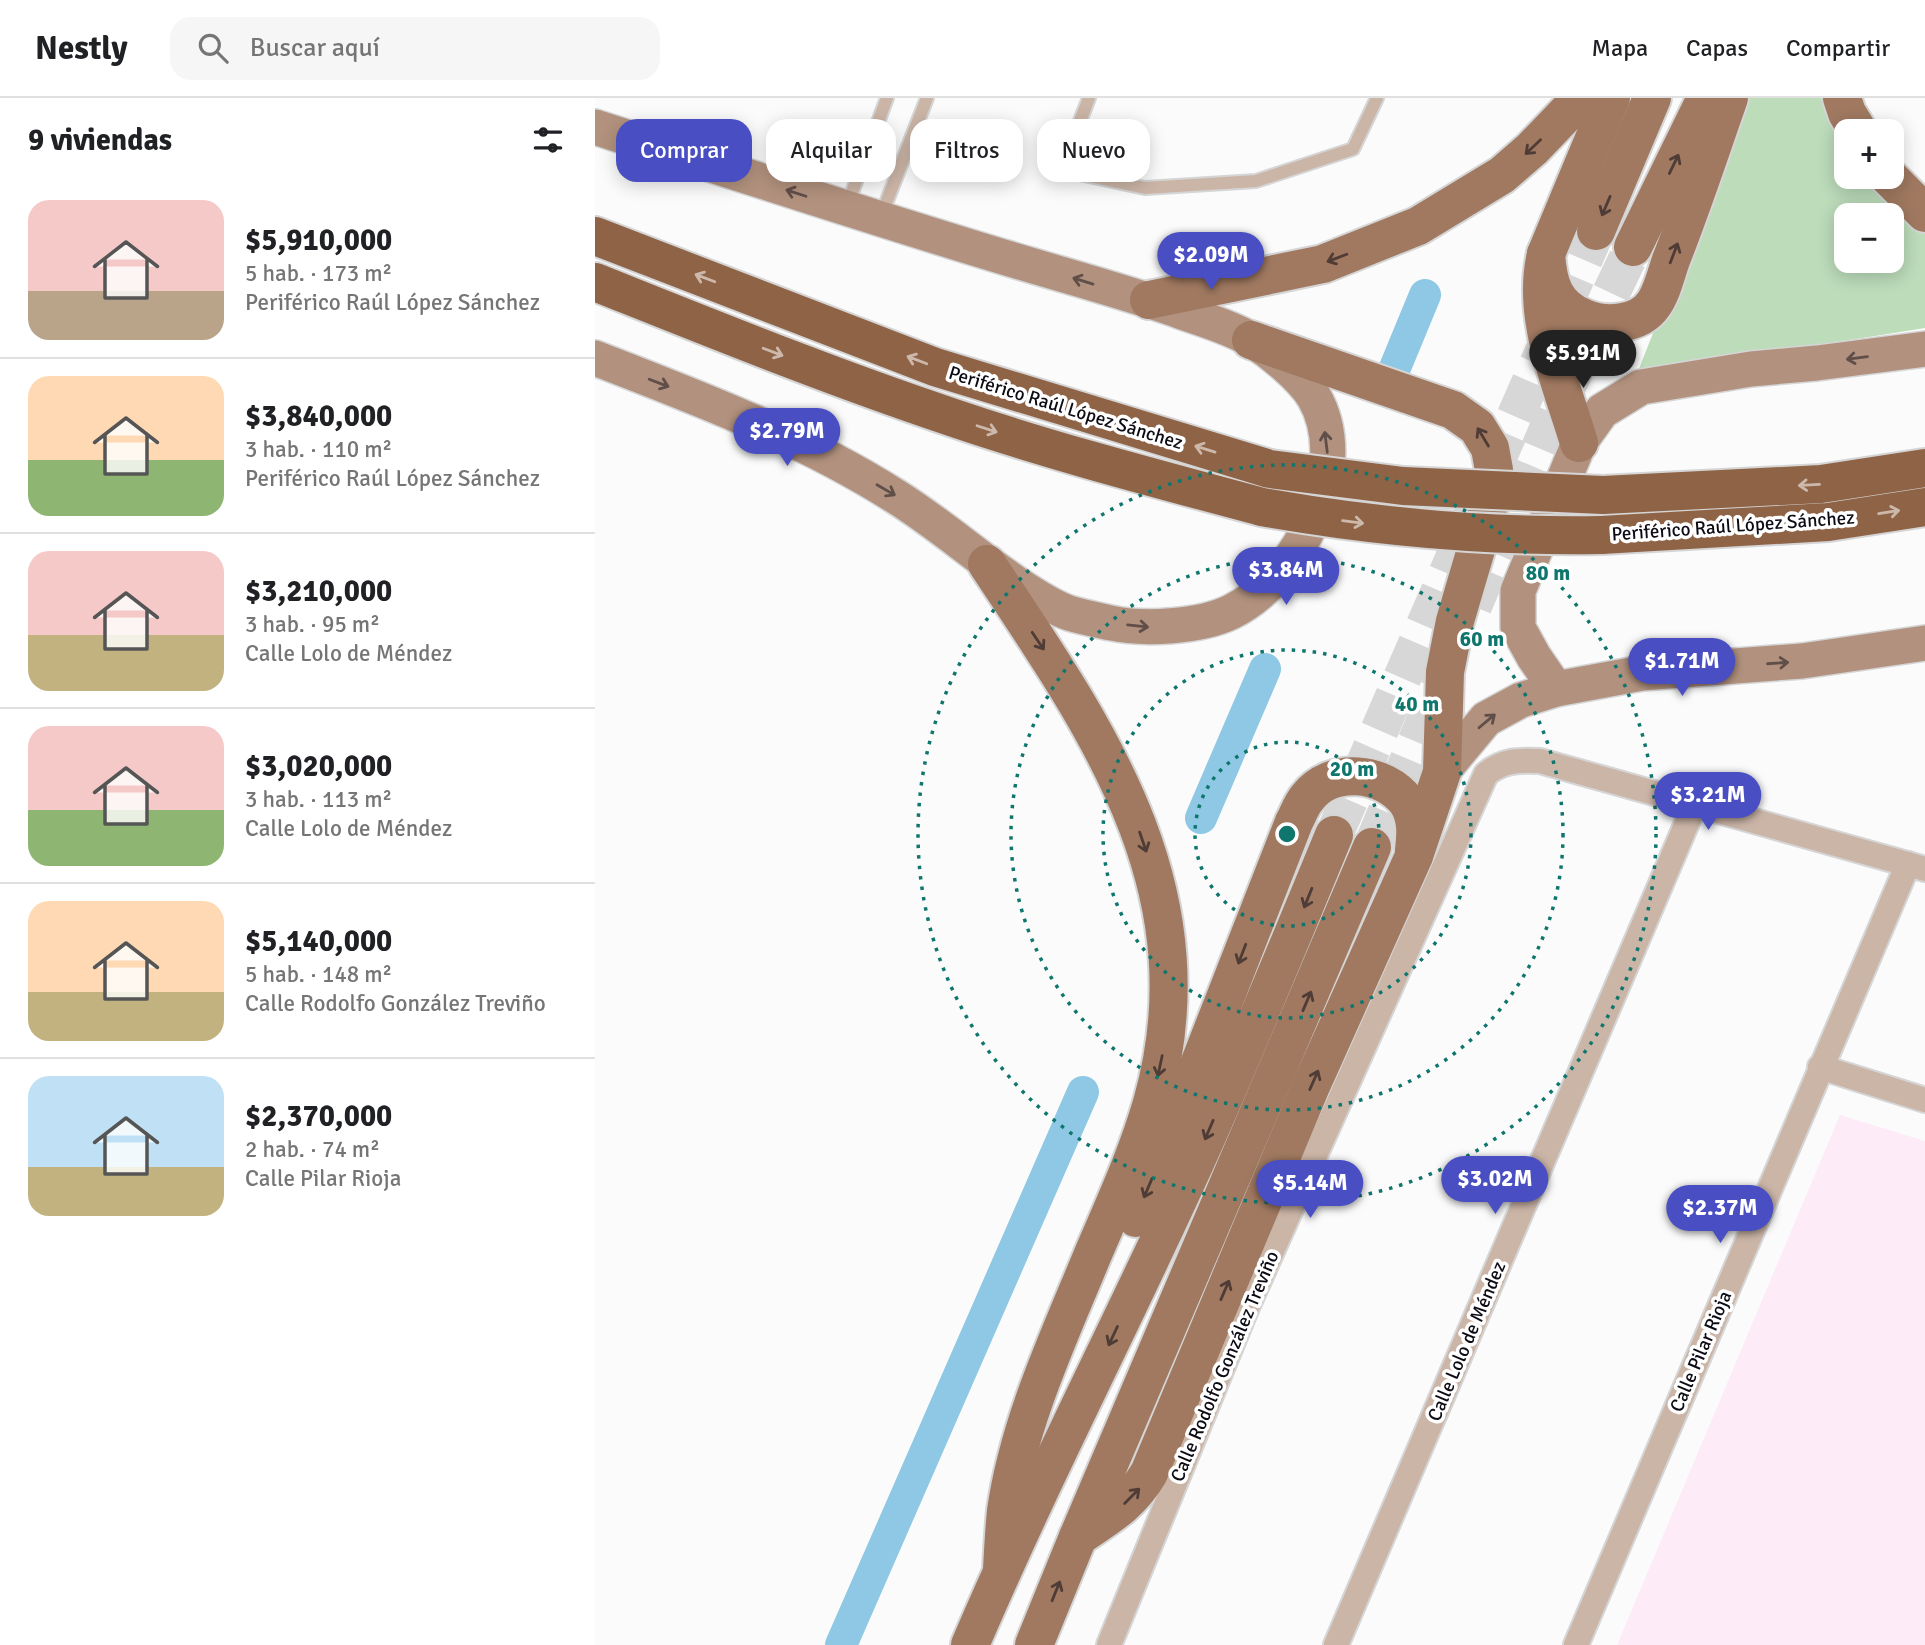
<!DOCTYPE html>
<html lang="es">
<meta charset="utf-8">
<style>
:root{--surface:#fff;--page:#f6f6f6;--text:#202124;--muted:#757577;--line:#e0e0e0;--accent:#494ec3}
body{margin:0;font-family:Signika,sans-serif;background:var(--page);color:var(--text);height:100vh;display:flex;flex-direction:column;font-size:26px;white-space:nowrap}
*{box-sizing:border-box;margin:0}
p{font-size:23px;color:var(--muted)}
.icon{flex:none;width:38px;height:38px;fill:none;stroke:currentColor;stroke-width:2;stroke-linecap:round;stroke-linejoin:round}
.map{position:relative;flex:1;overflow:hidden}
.details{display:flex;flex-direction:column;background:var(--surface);width:595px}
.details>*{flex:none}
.top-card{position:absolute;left:21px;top:21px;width:665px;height:63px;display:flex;gap:14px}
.tools{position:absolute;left:1239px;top:21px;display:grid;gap:14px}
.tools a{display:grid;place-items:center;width:70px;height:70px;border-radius:14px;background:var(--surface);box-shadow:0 4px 18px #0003;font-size:35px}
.price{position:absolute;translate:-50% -60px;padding:0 16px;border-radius:24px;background:var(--accent);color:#fff;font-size:23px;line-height:46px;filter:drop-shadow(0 2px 4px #0008)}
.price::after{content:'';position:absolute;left:50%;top:42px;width:21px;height:16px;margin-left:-10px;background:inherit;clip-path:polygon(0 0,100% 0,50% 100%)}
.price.active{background:#222;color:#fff}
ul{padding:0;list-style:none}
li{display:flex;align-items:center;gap:21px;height:175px;padding:0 28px}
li+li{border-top:2px solid var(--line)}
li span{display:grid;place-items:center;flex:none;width:196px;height:140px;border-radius:21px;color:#555}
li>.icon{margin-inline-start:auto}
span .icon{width:84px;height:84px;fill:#fffc;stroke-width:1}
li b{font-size:30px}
h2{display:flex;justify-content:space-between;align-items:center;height:84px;padding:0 28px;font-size:30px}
.tag{padding:0 24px;border-radius:21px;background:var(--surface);box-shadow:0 4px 18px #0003;font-size:24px;line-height:63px}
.tag.active{background:var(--accent);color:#fff}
header{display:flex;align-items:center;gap:42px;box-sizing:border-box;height:98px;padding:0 35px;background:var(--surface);border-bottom:2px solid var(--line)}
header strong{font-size:33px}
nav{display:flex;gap:38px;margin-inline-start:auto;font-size:24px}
.search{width:490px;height:63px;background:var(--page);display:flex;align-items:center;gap:18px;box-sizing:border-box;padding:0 24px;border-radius:21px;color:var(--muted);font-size:26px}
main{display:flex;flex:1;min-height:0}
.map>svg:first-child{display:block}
.education{fill:#fdebf7}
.green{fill:#bcdcba;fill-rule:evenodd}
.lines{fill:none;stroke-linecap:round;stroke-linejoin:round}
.canal{stroke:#8ec8e4;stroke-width:32}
.primary-tunnel{stroke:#d7d7d8;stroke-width:38;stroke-dasharray:38 19;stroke-linecap:butt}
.lane-casing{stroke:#d5d5d6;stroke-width:16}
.street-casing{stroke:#d5d5d6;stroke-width:28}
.secondary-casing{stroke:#d5d5d6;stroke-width:38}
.primary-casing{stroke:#d5d5d6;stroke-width:42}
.highway-casing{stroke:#d5d5d6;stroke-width:42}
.lane{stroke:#cbb5a7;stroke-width:12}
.street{stroke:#cbb5a7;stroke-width:24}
.secondary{stroke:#b2927e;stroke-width:35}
.primary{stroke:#a07960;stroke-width:38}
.highway{stroke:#8f6346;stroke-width:38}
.highway-bridge-casing{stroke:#d5d5d6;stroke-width:42;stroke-linecap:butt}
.highway-bridge{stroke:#8f6346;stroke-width:38}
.oneway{stroke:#4f3c36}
.oneway2{stroke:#604e49}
.oneway3{stroke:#cdb9ac}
.ring{fill:none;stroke:#0f766e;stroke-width:3.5;stroke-dasharray:3.5 7}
.labels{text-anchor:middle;stroke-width:7;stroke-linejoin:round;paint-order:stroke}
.street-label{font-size:19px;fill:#0d0b14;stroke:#fff}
.centre{fill:#0f766e;stroke:#fff;stroke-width:3.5}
.ring-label{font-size:21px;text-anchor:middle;font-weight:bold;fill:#0f766e;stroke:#fff;stroke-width:7;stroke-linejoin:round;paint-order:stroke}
</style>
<header>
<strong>Nestly</strong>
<div class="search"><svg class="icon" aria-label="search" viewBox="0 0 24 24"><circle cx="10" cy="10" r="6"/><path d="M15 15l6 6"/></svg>Buscar aquí</div>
<nav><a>Mapa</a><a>Capas</a><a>Compartir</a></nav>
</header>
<main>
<section class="details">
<h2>9 viviendas<svg class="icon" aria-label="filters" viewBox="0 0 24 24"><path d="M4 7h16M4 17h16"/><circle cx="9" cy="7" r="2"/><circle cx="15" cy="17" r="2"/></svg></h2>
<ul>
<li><span style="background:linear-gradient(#f6c9c9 65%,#b9a48a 0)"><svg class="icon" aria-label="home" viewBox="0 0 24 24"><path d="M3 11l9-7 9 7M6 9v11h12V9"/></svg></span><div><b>$5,910,000</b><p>5 hab. · 173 m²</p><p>Periférico Raúl López Sánchez</p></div></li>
<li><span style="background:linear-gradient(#ffd9b3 60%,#8fb573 0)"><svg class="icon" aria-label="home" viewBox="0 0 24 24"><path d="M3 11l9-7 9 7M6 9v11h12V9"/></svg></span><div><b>$3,840,000</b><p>3 hab. · 110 m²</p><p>Periférico Raúl López Sánchez</p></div></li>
<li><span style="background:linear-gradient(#f6c9c9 60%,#c2b280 0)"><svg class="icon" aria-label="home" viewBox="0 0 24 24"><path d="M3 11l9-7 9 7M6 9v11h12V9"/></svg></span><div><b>$3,210,000</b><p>3 hab. · 95 m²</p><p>Calle Lolo de Méndez</p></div></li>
<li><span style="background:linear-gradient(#f6c9c9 60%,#8fb573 0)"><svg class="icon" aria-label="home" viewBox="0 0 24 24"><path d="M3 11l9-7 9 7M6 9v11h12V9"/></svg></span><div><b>$3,020,000</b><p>3 hab. · 113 m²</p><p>Calle Lolo de Méndez</p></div></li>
<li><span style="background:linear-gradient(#ffd9b3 65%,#c2b280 0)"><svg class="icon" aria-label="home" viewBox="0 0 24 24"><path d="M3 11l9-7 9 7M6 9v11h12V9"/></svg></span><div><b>$5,140,000</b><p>5 hab. · 148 m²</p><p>Calle Rodolfo González Treviño</p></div></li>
<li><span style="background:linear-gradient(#bfe0f5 65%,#c2b280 0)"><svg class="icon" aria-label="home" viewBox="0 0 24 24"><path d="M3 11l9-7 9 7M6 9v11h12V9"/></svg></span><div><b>$2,370,000</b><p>2 hab. · 74 m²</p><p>Calle Pilar Rioja</p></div></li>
</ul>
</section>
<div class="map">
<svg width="1330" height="1547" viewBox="0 0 1330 1547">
<rect width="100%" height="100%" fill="#fbfbfb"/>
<polygon class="education" points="1245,1017 1330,1043 1330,1547 1022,1547"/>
<path class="green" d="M 1150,0 L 1234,0 L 1251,41 L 1251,79 L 1276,79 L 1330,127 L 1330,230 L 1042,276 ZM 1251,117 L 1297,117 L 1297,163 L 1251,163 Z"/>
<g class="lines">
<g class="canal">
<polyline points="797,277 830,197"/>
<polyline points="606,720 670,571"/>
<polyline points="246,1547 488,994"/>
</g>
<g class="primary-tunnel">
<polyline points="878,508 964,305 1038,149"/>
<polyline points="739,737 1001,133"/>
<polyline points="777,749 850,576"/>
</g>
<defs>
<g id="lane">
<polyline points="494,0 466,72 550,90 661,83 758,51 782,0"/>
<polyline points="252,108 292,0"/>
<polyline points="286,118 332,0"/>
</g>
<g id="street">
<polyline points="1225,969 1330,1002"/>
<path d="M 514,1547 L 652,1209 L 891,676 C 908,662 924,662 945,663 L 1330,771"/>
<polyline points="741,1547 1100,706"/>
<polyline points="981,1547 1313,766"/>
</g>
<g id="secondary">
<path d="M 0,29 C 138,74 276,119 415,161 C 471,178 527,193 582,212 C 606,221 633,228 655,241 C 676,254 706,278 719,299 C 760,370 703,481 636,514 C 605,529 549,532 516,525 C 502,522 487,519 474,515 C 457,509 442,499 428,490 C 384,461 345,426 300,398 C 207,339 103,300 0,260"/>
<polyline points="961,591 939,559 923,530 923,493 984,345 1007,313 1046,289 1156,271 1222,265 1330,251"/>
<polyline points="847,674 891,621 926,602 961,591 1047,575 1207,563 1330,545"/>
</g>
<g id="primary">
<polyline points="1247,0 1252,15 1263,33"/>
<polyline points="1294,79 1330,115"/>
<polyline points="1001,133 1057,0"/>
<polyline points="1038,149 1111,0"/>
<path d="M 951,156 C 953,185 959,208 989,220 C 1010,229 1044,227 1058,207 C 1067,195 1071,176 1076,162 C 1097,109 1115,54 1134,0"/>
<polyline points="554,202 728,166 823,128 907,77 937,51 986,0"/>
<path d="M 984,345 C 966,284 936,219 951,156 L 1016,0"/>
<path d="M 392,466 C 504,634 617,793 557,1005 C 542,1057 519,1107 498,1156 C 464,1239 424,1323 411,1413 C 409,1432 408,1452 407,1472"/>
<path d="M 541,1120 L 578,1033 L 699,724 C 703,717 706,707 712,700 C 736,668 789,673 812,704 C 822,719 821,736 819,752"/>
<path d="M 483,1439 C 512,1419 535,1407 554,1375 L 716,988 L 819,758 L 847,674 L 850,574 L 860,523 L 897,397 L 899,372 L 895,350 L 882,329 L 858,312 L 656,242"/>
<path d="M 375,1547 C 445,1383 527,1226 601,1063 C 649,956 694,846 739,737"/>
<polyline points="439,1547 483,1439 777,749"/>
</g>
<g id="highway">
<polyline points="0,138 340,269 675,371"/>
<path d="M 0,184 C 118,231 236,279 356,319 C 459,354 563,381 667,409"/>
<polyline points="1008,397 1226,386 1330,370"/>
<polyline points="1006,437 1233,424 1330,409"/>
</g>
</defs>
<use href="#lane" class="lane-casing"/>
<use href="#street" class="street-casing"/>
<use href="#secondary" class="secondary-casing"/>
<use href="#primary" class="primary-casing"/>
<use href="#highway" class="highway-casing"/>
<use href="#lane" class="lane"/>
<use href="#street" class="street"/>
<use href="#secondary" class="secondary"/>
<use href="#primary" class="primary"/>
<use href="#highway" class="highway"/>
<defs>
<g id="highway-bridge">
<polyline points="675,371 808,388 1008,397"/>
<path d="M 667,409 C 780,429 891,439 1006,437"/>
</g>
</defs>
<use href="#highway-bridge" class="highway-bridge-casing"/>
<use href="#highway-bridge" class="highway-bridge"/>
</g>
<defs><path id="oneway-shaft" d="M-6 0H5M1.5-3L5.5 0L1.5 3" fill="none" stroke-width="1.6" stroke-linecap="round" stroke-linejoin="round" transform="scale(1.75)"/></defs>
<g class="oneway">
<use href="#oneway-shaft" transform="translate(938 49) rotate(136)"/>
<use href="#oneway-shaft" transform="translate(1079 66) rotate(-64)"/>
<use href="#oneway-shaft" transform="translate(1011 108) rotate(113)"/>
<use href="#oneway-shaft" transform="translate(1079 155) rotate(-69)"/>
<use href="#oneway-shaft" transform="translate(742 160) rotate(159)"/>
<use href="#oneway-shaft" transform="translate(888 339) rotate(-121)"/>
<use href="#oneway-shaft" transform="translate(443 543) rotate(56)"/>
<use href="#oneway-shaft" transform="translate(548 744) rotate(71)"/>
<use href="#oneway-shaft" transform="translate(713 800) rotate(112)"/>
<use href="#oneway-shaft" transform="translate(647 856) rotate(111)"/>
<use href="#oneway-shaft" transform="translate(712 903) rotate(-67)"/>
<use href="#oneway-shaft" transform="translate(565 968) rotate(102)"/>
<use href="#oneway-shaft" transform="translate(719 982) rotate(-66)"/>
<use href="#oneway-shaft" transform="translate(614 1032) rotate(113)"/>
<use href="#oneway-shaft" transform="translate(553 1090) rotate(113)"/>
<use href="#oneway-shaft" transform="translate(630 1192) rotate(-67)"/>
<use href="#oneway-shaft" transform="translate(518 1238) rotate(115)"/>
<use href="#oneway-shaft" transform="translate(537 1398) rotate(-45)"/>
<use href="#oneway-shaft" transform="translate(461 1493) rotate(-68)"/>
</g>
<g class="oneway2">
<use href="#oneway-shaft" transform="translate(201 95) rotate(-162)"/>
<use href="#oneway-shaft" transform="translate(488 183) rotate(-163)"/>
<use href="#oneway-shaft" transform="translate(1262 260) rotate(173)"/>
<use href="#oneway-shaft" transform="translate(64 285) rotate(21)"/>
<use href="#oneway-shaft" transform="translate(731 344) rotate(-97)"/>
<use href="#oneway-shaft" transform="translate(291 392) rotate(30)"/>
<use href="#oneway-shaft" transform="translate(543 528) rotate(6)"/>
<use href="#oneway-shaft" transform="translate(1183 565) rotate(-4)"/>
<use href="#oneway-shaft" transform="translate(892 623) rotate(-40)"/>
</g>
<g class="oneway3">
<use href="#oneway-shaft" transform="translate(110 180) rotate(-159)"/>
<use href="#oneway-shaft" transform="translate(178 254) rotate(21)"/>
<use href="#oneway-shaft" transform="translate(322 262) rotate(-159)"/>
<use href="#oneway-shaft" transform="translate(392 331) rotate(18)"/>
<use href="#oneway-shaft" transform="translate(610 351) rotate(-163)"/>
<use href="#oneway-shaft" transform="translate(1214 387) rotate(177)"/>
<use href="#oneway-shaft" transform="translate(1294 414) rotate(-9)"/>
<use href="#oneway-shaft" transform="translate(758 424) rotate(7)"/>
</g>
<g class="ring">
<circle cx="692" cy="736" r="92"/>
<circle cx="692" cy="736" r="184"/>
<circle cx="692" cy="736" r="276"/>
<circle cx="692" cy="736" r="369"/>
</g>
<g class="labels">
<g class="street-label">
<text transform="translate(471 309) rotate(17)" y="7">Periférico Raúl López Sánchez</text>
<text transform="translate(1138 427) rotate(-4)" y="7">Periférico Raúl López Sánchez</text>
<text transform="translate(871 1243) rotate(-67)" y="7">Calle Lolo de Méndez</text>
<text transform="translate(1105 1253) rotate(-67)" y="7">Calle Pilar Rioja</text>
<text transform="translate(629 1268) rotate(-67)" y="7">Calle Rodolfo González Treviño</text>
</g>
</g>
<circle cx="692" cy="736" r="10" class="centre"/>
<g class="ring-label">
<text x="953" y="482">80 m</text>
<text x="887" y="548">60 m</text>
<text x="822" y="613">40 m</text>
<text x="757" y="678">20 m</text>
</g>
</svg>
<div class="tools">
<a>+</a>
<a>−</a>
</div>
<b class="price" style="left:616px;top:194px">$2.09M</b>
<b class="price active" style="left:988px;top:292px">$5.91M</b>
<b class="price" style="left:192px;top:370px">$2.79M</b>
<b class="price" style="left:691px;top:509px">$3.84M</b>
<b class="price" style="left:1087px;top:600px">$1.71M</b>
<b class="price" style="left:1113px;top:734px">$3.21M</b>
<b class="price" style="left:900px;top:1118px">$3.02M</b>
<b class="price" style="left:715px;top:1122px">$5.14M</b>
<b class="price" style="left:1125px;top:1147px">$2.37M</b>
<div class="top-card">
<a class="tag active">Comprar</a>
<a class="tag">Alquilar</a>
<a class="tag">Filtros</a>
<a class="tag">Nuevo</a>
</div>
</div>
</main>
